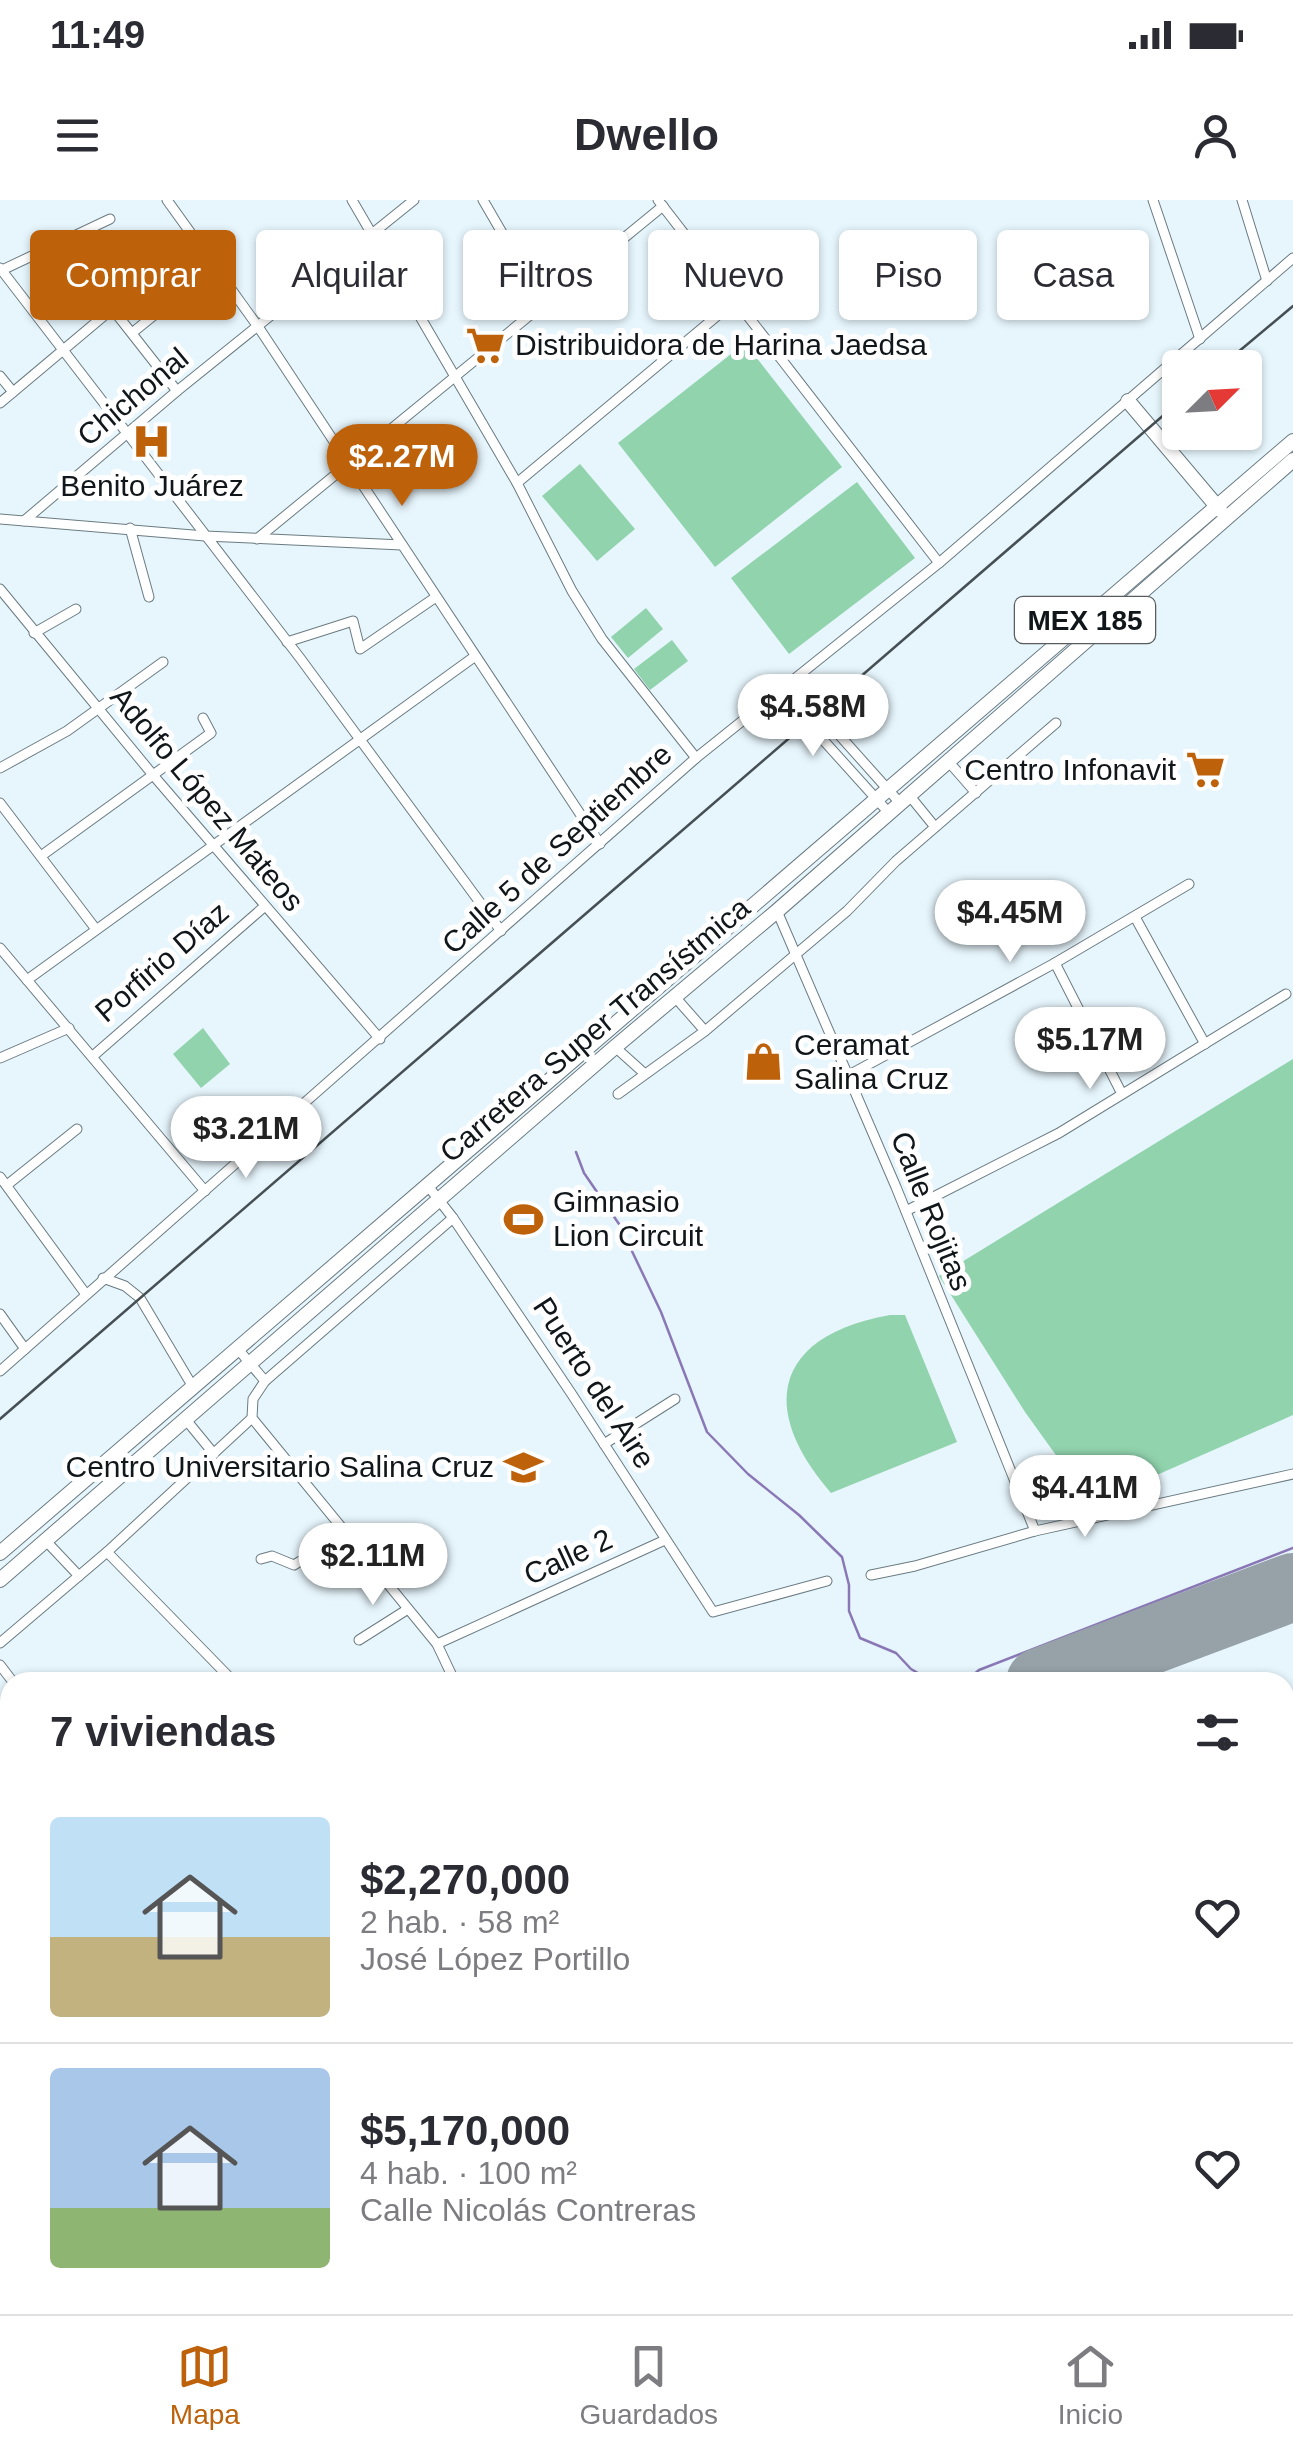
<!DOCTYPE html>
<html lang="es">
<meta charset="utf-8">
<style>
:root{--surface:#fff;--page:#f7f7f7;--text:#2b2b33;--muted:#7c7c81;--line:#e1e1e2;--accent:#bd620b}
body{margin:0;font-family:Arial,sans-serif;background:var(--page);color:var(--text);height:100vh;display:flex;flex-direction:column;font-size:38px;white-space:nowrap}
*{box-sizing:border-box;margin:0}
p{font-size:32px;color:var(--muted)}
.icon{flex:none;width:55px;height:55px;fill:none;stroke:currentColor;stroke-width:2;stroke-linecap:round;stroke-linejoin:round}
.map{position:relative;flex:1;overflow:hidden}
.side{position:absolute;left:0px;top:1472px;width:1295px;height:642px;display:flex;flex-direction:column;background:var(--surface);border-radius:30px 30px 0 0;box-shadow:0 2px 8px #0004}
.side>*{flex:none}
.guide{position:absolute;left:30px;top:30px;width:1235px;height:90px;display:flex;gap:20px}
.needle{width:65px;rotate:66deg}
.tools{position:absolute;left:1162px;top:150px;display:grid;gap:20px}
.tools a{display:grid;place-items:center;width:100px;height:100px;border-radius:10px;background:var(--surface);box-shadow:0 2px 8px #0004;font-size:50px}
.price{position:absolute;translate:-50% -85px;padding:0 22px;border-radius:35px;background:#fff;color:#222;font-size:32px;line-height:65px;filter:drop-shadow(0 2px 5px #0008)}
.price::after{content:'';position:absolute;left:50%;top:60px;width:30px;height:22px;margin-left:-15px;background:inherit;clip-path:polygon(0 0,100% 0,50% 100%)}
.price.active{background:var(--accent);color:#fff}
ul{padding:0;list-style:none}
li{display:flex;align-items:center;gap:30px;height:250px;padding:0 50px}
li+li{border-top:2px solid var(--line)}
li span{display:grid;place-items:center;flex:none;width:280px;height:200px;border-radius:10px;color:#555}
li>.icon{margin-inline-start:auto}
span .icon{width:120px;height:120px;fill:#fffc;stroke-width:1}
li b{font-size:42px}
h2{display:flex;justify-content:space-between;align-items:center;height:120px;padding:0 50px;font-size:42px}
.chip{padding:0 35px;border-radius:10px;background:var(--surface);box-shadow:0 2px 8px #0004;font-size:35px;line-height:90px}
.chip.active{background:var(--accent);color:#fff}
.status{display:flex;justify-content:space-between;align-items:center;height:70px;padding:0 50px;background:var(--surface);direction:ltr}
.status svg{height:28px;fill:currentColor}
header{display:flex;justify-content:space-between;align-items:center;height:130px;padding:0 50px;background:var(--surface);font-size:45px;font-weight:700}
.tab-bar{display:flex;justify-content:space-around;align-items:center;height:140px;border-top:2px solid var(--line);background:var(--surface);font-size:28px;color:var(--muted)}
.tab-bar a{display:grid;justify-items:center;gap:5px}
.tab-bar .active{color:var(--accent)}
.map>svg:first-child{display:block}
.green{fill:#91d3ad}
.lines{fill:none;stroke-linecap:round;stroke-linejoin:round}
.stream{stroke:#8a78b6;stroke-width:2.5}
.runway{stroke:#96a2a8;stroke-width:68}
.street-casing{stroke:#6a7b82;stroke-width:11}
.primary-casing{stroke:#6a7b82;stroke-width:16}
.street{stroke:#fff;stroke-width:9}
.primary{stroke:#fff;stroke-width:14}
.rail{stroke:#464f53;stroke-width:2.5}
.labels{text-anchor:middle;stroke-width:10;stroke-linejoin:round;paint-order:stroke}
.shield{fill:#fff;stroke:#585c5e;stroke-width:2.5}
.shield-label{font-size:28px;font-weight:bold;fill:#101619}
.poi-label{font-size:30px;fill:#101619;stroke:#fff;text-anchor:start}
.street-label{font-size:30px;fill:#101619;stroke:#fff}
</style>
<div class="status"><b>11:49</b><svg viewBox="0 0 49 12"><path d="M0 12V9h3v3zM5 12V6h3v6zM10 12V3h3v9zM15 12V0h3v12zM26 1h20v11H26zM47 4h2v5h-2z"/></svg></div>
<header><svg class="icon" aria-label="menu" viewBox="0 0 24 24"><path d="M4 6h16M4 12h16M4 18h16"/></svg>Dwello<svg class="icon" aria-label="person" viewBox="0 0 24 24"><circle cx="12" cy="8" r="4"/><path d="M4 21q1-7 8-7t8 7"/></svg></header>
<div class="map">
<svg width="1293" height="2114" viewBox="0 0 1293 2114">
<rect width="100%" height="100%" fill="#e7f6fd"/>
<g class="green">
<polygon points="745,143 842,267 715,367 618,243"/>
<polygon points="580,264 635,329 597,361 542,296"/>
<polygon points="857,282 915,358 789,454 731,378"/>
<polygon points="646,408 663,429 628,458 611,437"/>
<polygon points="672,440 688,461 650,490 634,469"/>
<polygon points="203,828 230,864 201,888 173,854"/>
<polygon points="1293,859 1293,1215 1091,1304 1025,1212 939,1076"/>
<path d="M 890,1115 L 905,1115 L 957,1242 L 831,1293 C 756,1207 776,1135 890,1115 Z"/>
</g>
<g class="lines">
<g class="stream">
<polyline points="576,952 584,973 619,1024 661,1112 707,1232 748,1274 799,1315 842,1357 849,1385 849,1411 860,1438 896,1453 911,1469 933,1482"/>
<polyline points="965,1482 979,1470 1293,1348"/>
</g>
<g class="runway">
<polyline points="1040,1482 1293,1387"/>
<polyline points="0,1877 10,1873"/>
</g>
<defs>
<g id="street">
<polyline points="167,0 259,128 600,644"/>
<polyline points="352,0 517,283 572,391 602,439 696,558"/>
<polyline points="483,0 543,103"/>
<polyline points="658,0 939,363"/>
<polyline points="1153,0 1200,139"/>
<polyline points="1242,0 1267,81"/>
<polyline points="0,68 300,458 501,731"/>
<polyline points="0,71 110,19"/>
<polyline points="121,75 100,93 177,191"/>
<polyline points="132,133 153,116"/>
<polyline points="0,176 13,192"/>
<polyline points="0,203 112,109"/>
<polyline points="517,283 736,100"/>
<polyline points="0,319 205,336 402,345"/>
<polyline points="24,321 177,191 414,0"/>
<polyline points="130,328 149,397"/>
<polyline points="257,339 663,6"/>
<polyline points="0,389 153,575 380,839"/>
<polyline points="34,433 76,409"/>
<polyline points="287,442 353,421 360,449 436,397"/>
<polyline points="791,481 900,603"/>
<polyline points="779,491 889,613"/>
<polyline points="948,561 976,593"/>
<polyline points="0,568 67,531 163,462"/>
<polyline points="909,595 935,627"/>
<polyline points="0,603 95,728"/>
<polyline points="41,656 211,533 203,518"/>
<polyline points="777,711 896,987 1035,1331"/>
<polyline points="1135,717 1205,844"/>
<polyline points="0,748 205,991"/>
<polyline points="1055,763 1122,894"/>
<polyline points="27,780 474,457"/>
<polyline points="675,797 705,831"/>
<polyline points="615,847 645,874"/>
<polyline points="93,856 265,706"/>
<polyline points="0,858 69,828"/>
<polyline points="849,875 1055,763 1189,684"/>
<polyline points="618,894 705,831 847,711 896,661 1056,523"/>
<polyline points="0,977 85,1093"/>
<polyline points="7,985 77,929"/>
<polyline points="428,986 453,1018 571,1193 713,1412 827,1381"/>
<polyline points="906,1011 1059,933 1286,794"/>
<polyline points="103,1078 125,1086 140,1098 193,1187"/>
<polyline points="0,1114 25,1149"/>
<polyline points="237,1148 265,1181 253,1199 252,1218 437,1444 454,1480 446,1482"/>
<polyline points="0,1171 696,558 939,363 1293,58"/>
<polyline points="265,1181 453,1018"/>
<polyline points="187,1221 214,1254"/>
<polyline points="604,1244 675,1199"/>
<polyline points="46,1341 79,1376"/>
<polyline points="107,1352 234,1482"/>
<polyline points="261,1359 272,1356 294,1365 344,1334"/>
<polyline points="871,1375 915,1366 1035,1331 1293,1274"/>
<polyline points="359,1440 408,1409"/>
<polyline points="0,1443 107,1352 252,1218"/>
<polyline points="437,1444 665,1340"/>
<polyline points="0,1465 13,1482"/>
<polyline points="1285,1518 1293,1516"/>
<polyline points="0,1604 10,1602"/>
<polyline points="1285,1679 1293,1677"/>
<polyline points="1285,1845 1293,1843"/>
<polyline points="1285,2013 1293,2012"/>
<polyline points="1,2052 10,2048"/>
<polyline points="1285,2078 1293,2114"/>
<polyline points="0,2094 9,2114"/>
<polyline points="319,2105 323,2114"/>
<polyline points="491,2105 493,2114"/>
<polyline points="639,2105 642,2114"/>
<polyline points="937,2105 939,2114"/>
<polyline points="1025,2105 1027,2114"/>
<polyline points="1124,2105 1125,2114"/>
<polyline points="174,2114 189,2105"/>
<polyline points="339,2114 355,2105"/>
<polyline points="775,2114 793,2105"/>
</g>
<g id="primary">
<polyline points="1128,201 1220,310"/>
<polyline points="0,1353 1293,241"/>
<polyline points="0,1380 615,847 777,711 1293,260"/>
</g>
</defs>
<use href="#street" class="street-casing"/>
<use href="#primary" class="primary-casing"/>
<use href="#street" class="street"/>
<use href="#primary" class="primary"/>
<g class="rail">
<polyline points="1219,168 1293,106"/>
<polyline points="0,1219 1180,201"/>
</g>
</g>
<defs>
<symbol id="supermarket-bare" viewBox="-9 -9 18 18"><path d="M-6-5.5h2.5l.6 2H6L4.5 2H-2.5L-4.4-4H-6ZM-1.5 3.2a1.3 1.3 0 1 0 .1 0ZM3 3.2a1.3 1.3 0 1 0 .1 0Z" fill="#bd620b" stroke="#fff" stroke-width="2.5" paint-order="stroke"/></symbol>
<symbol id="hospital-bare" viewBox="-9 -9 18 18"><path d="M-5-5h3v3.5h4V-5h3V5h-3V1.5h-4V5h-3Z" fill="#bd620b" stroke="#fff" stroke-width="2.5" paint-order="stroke"/></symbol>
<symbol id="shop-bare" viewBox="-9 -9 18 18"><path d="M-5-2.5h2.3a2.7 3.5 0 0 1 5.4 0H5L5.5 6h-11ZM-1.5-2.5h3a1.5 2.3 0 0 0-3 0Z" fill="#bd620b" stroke="#fff" stroke-width="2.5" paint-order="stroke"/></symbol>
<symbol id="stadium-bare" viewBox="-9 -9 18 18"><path d="M0-5a6.5 5 0 1 0 0 10a6.5 5 0 1 0 0-10ZM-3.5-1.8h7v3.6h-7Z" fill="#bd620b" stroke="#fff" stroke-width="2.5" paint-order="stroke"/></symbol>
<symbol id="school-bare" viewBox="-9 -9 18 18"><path d="M0-5L7-2L0 1L-7-2ZM-4 1L0 2.5L4 1V4Q0 6-4 4Z" fill="#bd620b" stroke="#fff" stroke-width="2.5" paint-order="stroke"/></symbol>
</defs>
<g fill-rule="evenodd">
<use href="#supermarket-bare" x="458" y="118" width="55" height="55"/>
<use href="#hospital-bare" x="124" y="214" width="55" height="55"/>
<use href="#supermarket-bare" x="1178" y="542" width="55" height="55"/>
<use href="#shop-bare" x="736" y="834" width="55" height="55"/>
<use href="#stadium-bare" x="496" y="992" width="55" height="55"/>
<use href="#school-bare" x="496" y="1240" width="55" height="55"/>
</g>
<g class="labels">
<rect class="shield" x="1015" y="397" width="140" height="46" rx="8"/>
<g class="shield-label">
<text x="1085" y="430">MEX 185</text>
</g>
<g class="poi-label">
<text x="515" y="155">Distribuidora de Harina Jaedsa</text>
<text x="152" y="296" text-anchor="middle">Benito Juárez</text>
<text x="1176" y="580" text-anchor="end">Centro Infonavit</text>
<text x="794" y="855">Ceramat<tspan x="794" dy="34">Salina Cruz</tspan></text>
<text x="553" y="1012">Gimnasio<tspan x="553" dy="34">Lion Circuit</tspan></text>
<text x="494" y="1277" text-anchor="end">Centro Universitario Salina Cruz</text>
</g>
<g class="street-label">
<text transform="translate(133 197) rotate(-40)" y="10">Chichonal</text>
<text transform="translate(207 599) rotate(50)" y="10">Adolfo López Mateos</text>
<text transform="translate(557 649) rotate(-42)" y="10">Calle 5 de Septiembre</text>
<text transform="translate(162 762) rotate(-41)" y="10">Porfirio Díaz</text>
<text transform="translate(595 830) rotate(-40)" y="10">Carretera Super Transístmica</text>
<text transform="translate(931 1011) rotate(68)" y="10">Calle Rojitas</text>
<text transform="translate(594 1183) rotate(57)" y="10">Puerto del Aire</text>
<text transform="translate(568 1357) rotate(-25)" y="10">Calle 2</text>
</g>
</g>
</svg>
<div class="tools">
<a><svg class="needle" viewBox="-14 -14 28 28"><path d="M0-13l5 13h-10z" fill="#e53935"/><path d="M0 13l5-13h-10z" fill="#7c7c81"/></svg></a>
</div>
<b class="price active" style="left:402px;top:309px">$2.27M</b>
<b class="price" style="left:813px;top:559px">$4.58M</b>
<b class="price" style="left:1010px;top:765px">$4.45M</b>
<b class="price" style="left:1090px;top:892px">$5.17M</b>
<b class="price" style="left:246px;top:981px">$3.21M</b>
<b class="price" style="left:1085px;top:1340px">$4.41M</b>
<b class="price" style="left:373px;top:1408px">$2.11M</b>
<div class="guide">
<a class="chip active">Comprar</a>
<a class="chip">Alquilar</a>
<a class="chip">Filtros</a>
<a class="chip">Nuevo</a>
<a class="chip">Piso</a>
<a class="chip">Casa</a>
</div>
<section class="side">
<h2>7 viviendas<svg class="icon" aria-label="filters" viewBox="0 0 24 24"><path d="M4 7h16M4 17h16"/><circle cx="9" cy="7" r="2"/><circle cx="15" cy="17" r="2"/></svg></h2>
<ul>
<li><span style="background:linear-gradient(#bfe0f5 60%,#c2b280 0)"><svg class="icon" aria-label="home" viewBox="0 0 24 24"><path d="M3 11l9-7 9 7M6 9v11h12V9"/></svg></span><div><b>$2,270,000</b><p>2 hab. · 58 m²</p><p>José López Portillo</p></div><svg class="icon" aria-label="heart" viewBox="0 0 24 24"><path d="M12 20l-8-8c-3-5 5-10 8-4 3-6 11-1 8 4z"/></svg></li>
<li><span style="background:linear-gradient(#a9c7e8 70%,#8fb573 0)"><svg class="icon" aria-label="home" viewBox="0 0 24 24"><path d="M3 11l9-7 9 7M6 9v11h12V9"/></svg></span><div><b>$5,170,000</b><p>4 hab. · 100 m²</p><p>Calle Nicolás Contreras</p></div><svg class="icon" aria-label="heart" viewBox="0 0 24 24"><path d="M12 20l-8-8c-3-5 5-10 8-4 3-6 11-1 8 4z"/></svg></li>
</ul>
</section>
</div>
<nav class="tab-bar">
<a class="active"><svg class="icon" aria-label="map" viewBox="0 0 24 24"><path d="M3 6l6-2 6 2 6-2v14l-6 2-6-2-6 2zM9 4v14M15 6v14"/></svg>Mapa</a>
<a><svg class="icon" aria-label="saved" viewBox="0 0 24 24"><path d="M7 4h10v16l-5-4-5 4z"/></svg>Guardados</a>
<a><svg class="icon" aria-label="home" viewBox="0 0 24 24"><path d="M3 11l9-7 9 7M6 9v11h12V9"/></svg>Inicio</a>
</nav>
